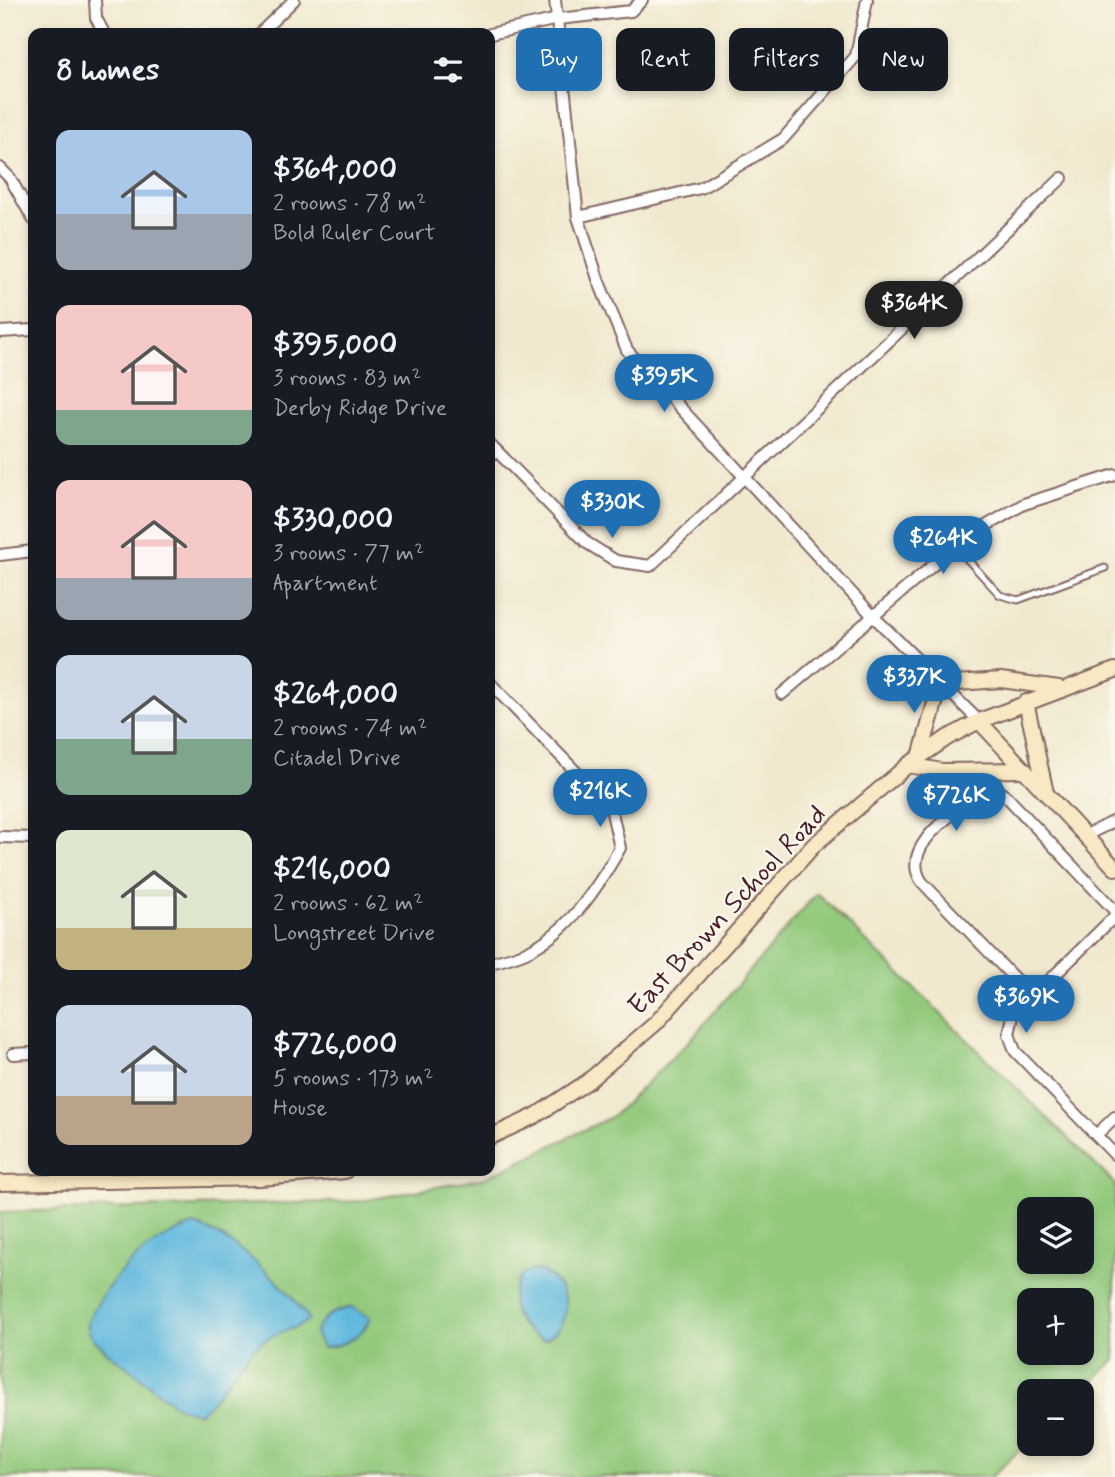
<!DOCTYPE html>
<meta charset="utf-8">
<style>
:root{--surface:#171b24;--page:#20242c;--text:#f1f3f6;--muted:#9ea1a6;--accent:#1f6fb2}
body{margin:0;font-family:Mynerve,sans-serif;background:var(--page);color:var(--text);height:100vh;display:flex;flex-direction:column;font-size:26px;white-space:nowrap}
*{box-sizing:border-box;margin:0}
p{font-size:23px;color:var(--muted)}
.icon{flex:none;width:38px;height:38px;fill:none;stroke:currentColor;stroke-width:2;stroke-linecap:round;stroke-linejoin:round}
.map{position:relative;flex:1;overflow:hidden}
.side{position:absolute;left:28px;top:28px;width:467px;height:1148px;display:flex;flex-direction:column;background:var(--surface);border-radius:14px;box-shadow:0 4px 10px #0003}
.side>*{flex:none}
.hud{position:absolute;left:516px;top:28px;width:494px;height:63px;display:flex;gap:14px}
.tools{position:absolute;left:1017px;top:1197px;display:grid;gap:14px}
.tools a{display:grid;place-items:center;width:77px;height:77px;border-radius:14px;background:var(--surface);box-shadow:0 4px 10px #0003;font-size:35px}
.price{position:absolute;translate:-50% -60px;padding:0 16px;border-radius:24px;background:var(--accent);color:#fff;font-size:23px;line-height:46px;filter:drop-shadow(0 2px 4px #0008)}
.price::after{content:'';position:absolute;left:50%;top:42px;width:21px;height:16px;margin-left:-10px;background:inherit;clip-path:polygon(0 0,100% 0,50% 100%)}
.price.active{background:#222;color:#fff}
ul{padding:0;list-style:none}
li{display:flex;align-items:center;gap:21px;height:175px;padding:0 28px}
li span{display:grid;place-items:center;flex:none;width:196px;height:140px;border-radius:14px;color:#555}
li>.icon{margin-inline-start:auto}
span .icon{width:84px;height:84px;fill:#fffc;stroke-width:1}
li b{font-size:30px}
h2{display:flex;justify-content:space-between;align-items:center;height:84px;padding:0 28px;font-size:30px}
.pill{padding:0 24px;border-radius:14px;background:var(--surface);box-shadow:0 4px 10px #0003;font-size:24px;line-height:63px}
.pill.active{background:var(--accent);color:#fff}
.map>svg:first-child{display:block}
.green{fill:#92c97c;stroke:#6e7454;stroke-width:2;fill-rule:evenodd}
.water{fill:#60b9dd;stroke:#556c84;stroke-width:2}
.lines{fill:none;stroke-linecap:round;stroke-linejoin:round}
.lane-casing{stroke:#846664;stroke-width:9}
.street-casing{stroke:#846664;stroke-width:14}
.secondary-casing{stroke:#846664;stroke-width:18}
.lane{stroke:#fff;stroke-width:5}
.street{stroke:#fff;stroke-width:10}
.secondary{stroke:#f8e8c3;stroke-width:14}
.labels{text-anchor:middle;stroke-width:5;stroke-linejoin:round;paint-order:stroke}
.street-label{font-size:28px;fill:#4a1f2b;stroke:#fbf7ec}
</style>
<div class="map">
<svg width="1115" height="1477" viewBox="0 0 1115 1477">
<rect width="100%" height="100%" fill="#fbf7ec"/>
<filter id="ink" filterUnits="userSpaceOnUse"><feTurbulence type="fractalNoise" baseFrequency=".0143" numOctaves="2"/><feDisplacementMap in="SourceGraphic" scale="14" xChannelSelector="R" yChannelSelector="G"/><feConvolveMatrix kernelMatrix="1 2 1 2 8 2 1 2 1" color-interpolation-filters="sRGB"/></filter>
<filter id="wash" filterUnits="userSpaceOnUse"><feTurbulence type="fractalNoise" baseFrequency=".00686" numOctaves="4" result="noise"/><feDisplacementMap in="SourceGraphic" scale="28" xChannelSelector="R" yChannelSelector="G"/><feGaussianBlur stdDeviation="1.57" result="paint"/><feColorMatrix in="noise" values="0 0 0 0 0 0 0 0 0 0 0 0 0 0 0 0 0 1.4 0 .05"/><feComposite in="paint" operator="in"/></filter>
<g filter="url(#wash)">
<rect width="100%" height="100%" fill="#f1e9cf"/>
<path class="green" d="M 817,893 L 1115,1184 L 1115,1360 L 1082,1391 L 1029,1391 L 1029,1441 L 991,1477 L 0,1477 L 0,1212 L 361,1201 L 485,1178 L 613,1116 L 692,1038 ZM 1029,1209 L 1082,1209 L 1082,1262 L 1029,1262 ZM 1029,1300 L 1082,1300 L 1082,1353 L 1029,1353 Z"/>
<g class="water">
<path d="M 193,1225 C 230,1233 289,1288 309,1320 C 295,1331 275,1331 260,1343 C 236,1363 223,1393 199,1413 C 176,1411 158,1392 140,1377 C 128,1367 94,1345 89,1331 C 85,1321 92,1313 96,1306 C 120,1266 149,1241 193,1225 Z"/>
<path d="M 537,1270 C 570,1280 576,1325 544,1340 C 513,1326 503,1302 523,1273 Z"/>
<path d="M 352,1307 L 370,1318 C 363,1338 341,1346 322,1348 L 315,1333 C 323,1315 333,1312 352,1307 Z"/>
</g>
</g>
<g filter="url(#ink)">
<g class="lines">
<defs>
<polyline id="lane" points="955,546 1000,595 1018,600 1105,568"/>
<g id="street">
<polyline points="95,0 96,18 104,33"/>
<polyline points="555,0 578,217 599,282 627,350 872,615 979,721"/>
<polyline points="260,33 294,0"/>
<polyline points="490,34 558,19 631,11 642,0"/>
<polyline points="0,168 10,178 33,219"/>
<polyline points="578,217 701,188 783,139 856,56 867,0"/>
<polyline points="0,332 33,330"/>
<polyline points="490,444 587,543 616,561 650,566 1062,178"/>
<polyline points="0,555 33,551"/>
<path d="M 490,683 L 611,808 L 620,848 C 598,887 569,932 526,952 C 515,957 502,960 490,963"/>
<polyline points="782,694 965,538 1024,504 1115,475"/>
<polyline points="1084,836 1115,821"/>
<polyline points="0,837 33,838"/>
<polyline points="1115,916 1013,1016 1009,1034 1015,1051 1115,1155"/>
<path d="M 1031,996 L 922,882 C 897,846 959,810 982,790 L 997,790 L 1007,797 L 1115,911"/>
<polyline points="13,1054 33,1053"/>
<polyline points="1096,1135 1115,1117"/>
</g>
<g id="secondary">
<polyline points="942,684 1001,680 1059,688"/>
<polyline points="1026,702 1046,793"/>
<polyline points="979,721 1115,868"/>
<polyline points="920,757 935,703 935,677"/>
<polyline points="908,765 942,771 1025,770"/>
<polyline points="490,1137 535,1116 587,1082 656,1023 814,845 908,765 947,738 979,721 1115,670"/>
<polyline points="0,1183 260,1178 345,1171"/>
</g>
</defs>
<use href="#lane" class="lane-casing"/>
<use href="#street" class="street-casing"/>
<use href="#secondary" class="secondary-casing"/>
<use href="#lane" class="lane"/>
<use href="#street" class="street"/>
<use href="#secondary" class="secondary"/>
</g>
</g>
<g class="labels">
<g class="street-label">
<text transform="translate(726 909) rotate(-47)" y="10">East Brown School Road</text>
</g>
</g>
</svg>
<div class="tools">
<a><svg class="icon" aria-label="layers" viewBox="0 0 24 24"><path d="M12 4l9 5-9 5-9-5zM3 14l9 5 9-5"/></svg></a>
<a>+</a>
<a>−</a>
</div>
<b class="price active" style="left:914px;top:341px">$364K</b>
<b class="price" style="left:664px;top:414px">$395K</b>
<b class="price" style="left:612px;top:540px">$330K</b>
<b class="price" style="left:943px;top:576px">$264K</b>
<b class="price" style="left:914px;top:715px">$337K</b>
<b class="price" style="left:600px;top:829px">$216K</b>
<b class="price" style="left:956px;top:833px">$726K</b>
<b class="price" style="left:1026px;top:1035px">$369K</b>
<div class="hud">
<a class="pill active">Buy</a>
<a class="pill">Rent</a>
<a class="pill">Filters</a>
<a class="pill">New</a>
</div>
<section class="side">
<h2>8 homes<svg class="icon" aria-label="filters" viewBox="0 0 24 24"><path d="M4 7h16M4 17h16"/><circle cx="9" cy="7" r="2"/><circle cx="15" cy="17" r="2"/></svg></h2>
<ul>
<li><span style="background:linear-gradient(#a9c7e8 60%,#9aa5b1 0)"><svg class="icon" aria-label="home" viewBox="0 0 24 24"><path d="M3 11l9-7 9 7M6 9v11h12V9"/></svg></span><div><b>$364,000</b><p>2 rooms · 78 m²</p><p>Bold Ruler Court</p></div></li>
<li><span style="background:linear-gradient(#f6c9c9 75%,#7fa58c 0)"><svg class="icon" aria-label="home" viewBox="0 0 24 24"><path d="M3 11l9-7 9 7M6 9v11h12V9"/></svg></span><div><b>$395,000</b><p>3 rooms · 83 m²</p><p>Derby Ridge Drive</p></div></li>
<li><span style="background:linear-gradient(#f6c9c9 70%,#9aa5b1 0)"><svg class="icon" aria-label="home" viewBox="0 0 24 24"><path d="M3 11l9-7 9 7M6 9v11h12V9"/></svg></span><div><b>$330,000</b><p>3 rooms · 77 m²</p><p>Apartment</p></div></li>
<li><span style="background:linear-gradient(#c9d6e8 60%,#7fa58c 0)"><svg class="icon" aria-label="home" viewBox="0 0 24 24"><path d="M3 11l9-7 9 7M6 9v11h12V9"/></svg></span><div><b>$264,000</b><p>2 rooms · 74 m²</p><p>Citadel Drive</p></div></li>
<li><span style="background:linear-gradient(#dfe7d0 70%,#c2b280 0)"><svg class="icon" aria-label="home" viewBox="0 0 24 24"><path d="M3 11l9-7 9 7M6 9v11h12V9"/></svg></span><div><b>$216,000</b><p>2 rooms · 62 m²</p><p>Longstreet Drive</p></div></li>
<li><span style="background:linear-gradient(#c9d6e8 65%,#b9a48a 0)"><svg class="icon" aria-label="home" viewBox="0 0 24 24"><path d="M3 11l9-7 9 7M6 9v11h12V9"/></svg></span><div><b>$726,000</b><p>5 rooms · 173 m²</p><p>House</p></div></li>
</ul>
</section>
</div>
